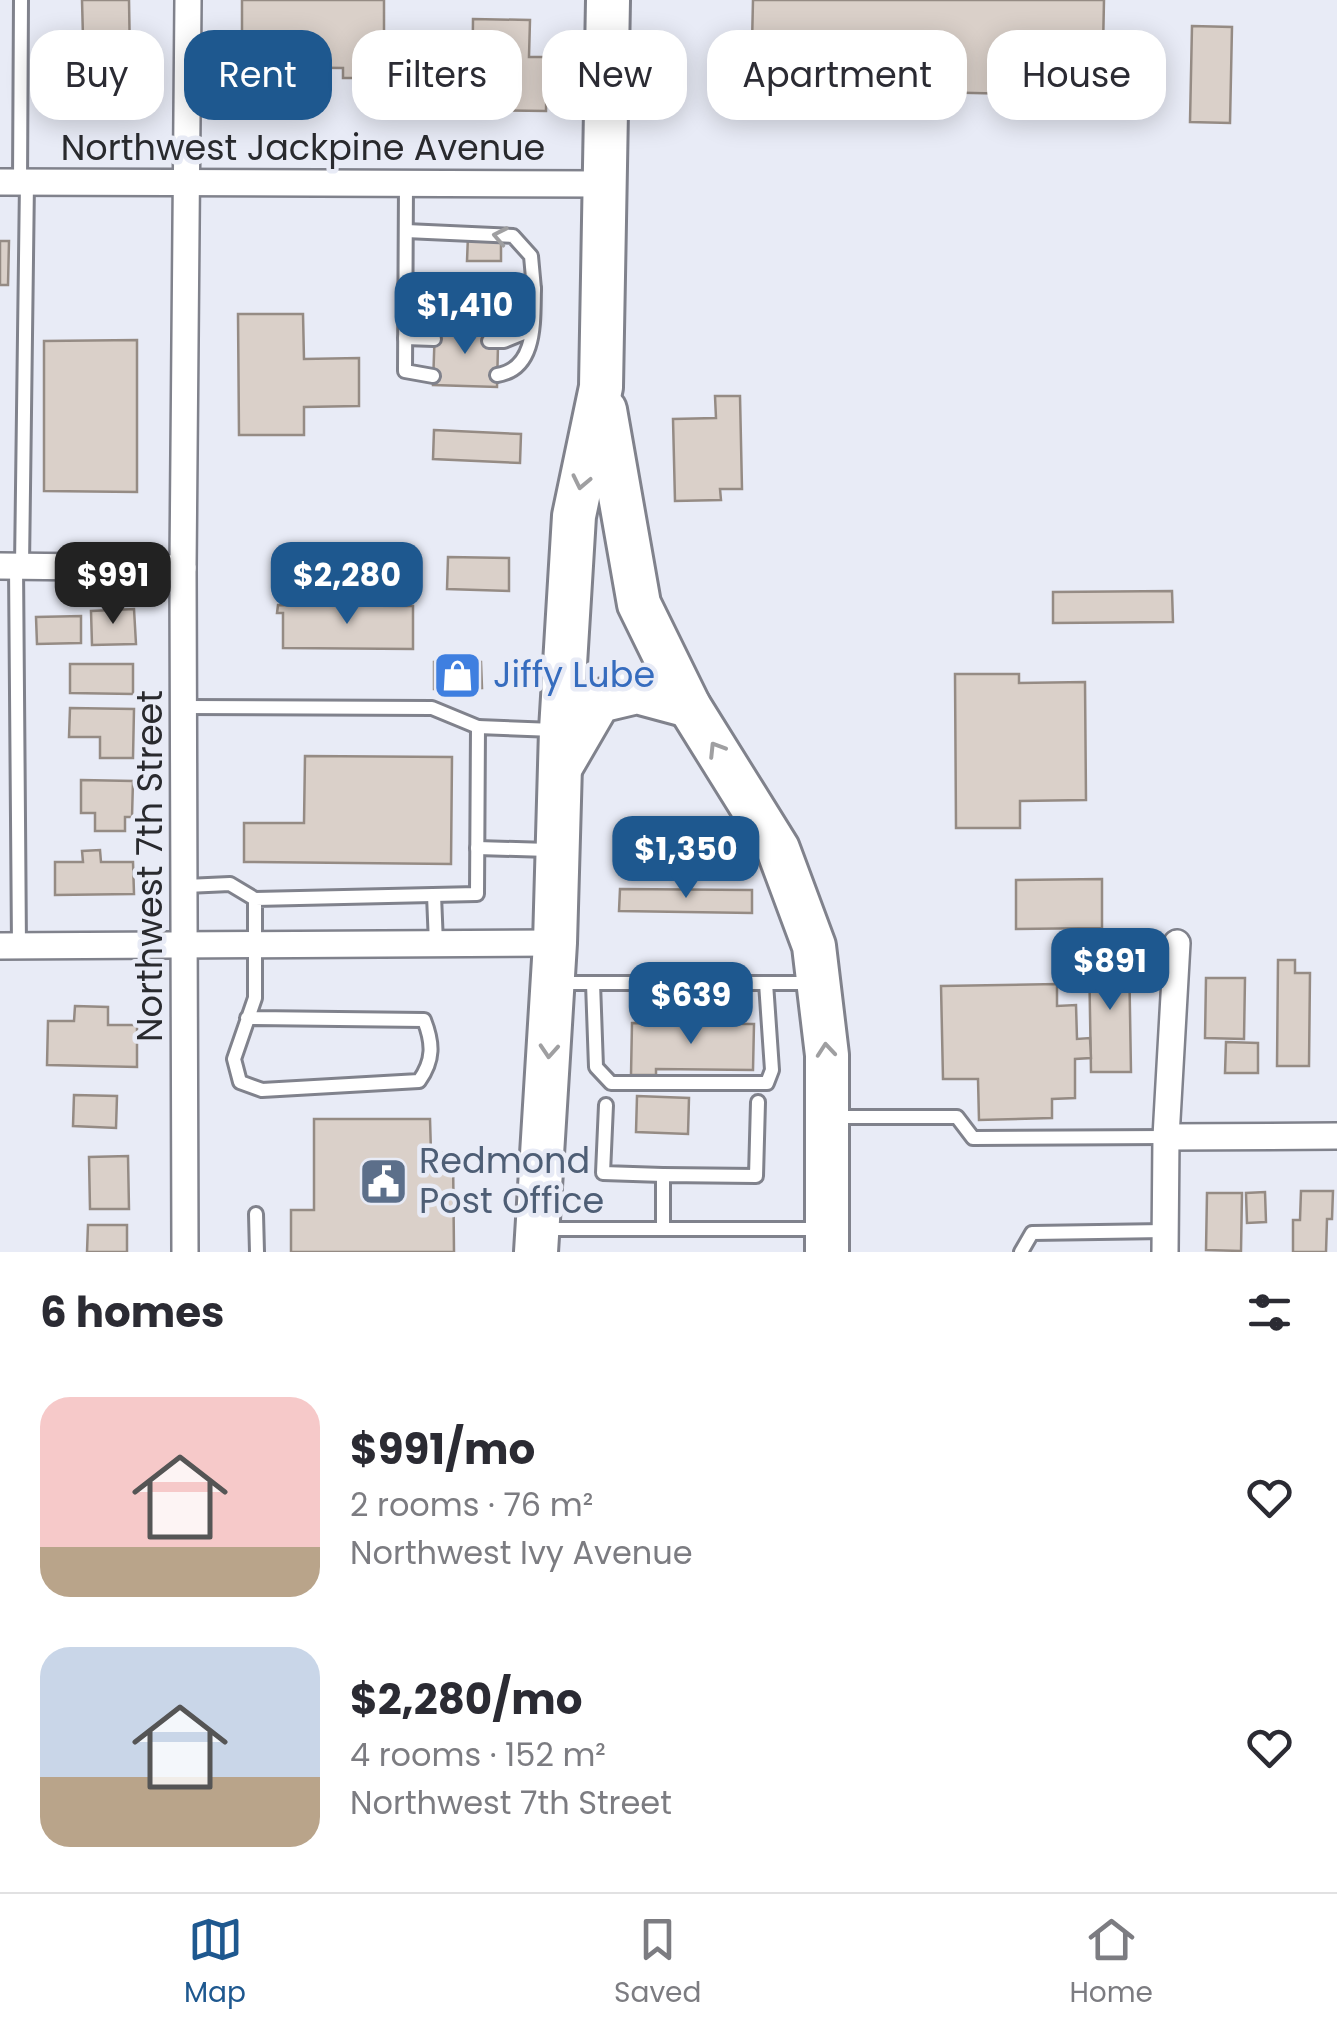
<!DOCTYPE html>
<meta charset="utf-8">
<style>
:root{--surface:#fff;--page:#f2f2f3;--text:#2b2b33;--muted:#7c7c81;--line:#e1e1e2;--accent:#1e588f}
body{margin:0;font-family:Poppins,sans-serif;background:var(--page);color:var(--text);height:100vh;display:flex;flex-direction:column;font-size:38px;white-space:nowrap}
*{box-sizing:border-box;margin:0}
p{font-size:32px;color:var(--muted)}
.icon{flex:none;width:55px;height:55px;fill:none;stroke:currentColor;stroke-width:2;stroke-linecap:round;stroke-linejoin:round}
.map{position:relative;height:1252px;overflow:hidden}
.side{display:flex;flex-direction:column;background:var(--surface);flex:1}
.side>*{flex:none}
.guide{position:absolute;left:30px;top:30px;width:1278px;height:90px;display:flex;gap:20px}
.price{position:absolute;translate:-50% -85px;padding:0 22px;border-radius:20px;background:var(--accent);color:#fff;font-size:32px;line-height:65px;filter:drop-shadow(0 2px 5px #0008)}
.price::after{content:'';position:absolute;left:50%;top:60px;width:30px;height:22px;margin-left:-15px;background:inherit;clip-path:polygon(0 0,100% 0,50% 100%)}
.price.on{background:#222;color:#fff}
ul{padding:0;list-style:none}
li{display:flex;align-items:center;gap:30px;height:250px;padding:0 40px}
li span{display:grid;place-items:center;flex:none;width:280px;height:200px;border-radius:30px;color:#555}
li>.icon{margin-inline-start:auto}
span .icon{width:120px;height:120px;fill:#fffc;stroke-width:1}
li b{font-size:42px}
h2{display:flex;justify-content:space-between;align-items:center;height:120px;padding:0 40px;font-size:42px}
.pill{padding:0 35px;border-radius:30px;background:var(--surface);box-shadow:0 5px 25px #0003;font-size:35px;line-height:90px}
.pill.on{background:var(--accent);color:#fff}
.tabs{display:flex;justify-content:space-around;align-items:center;height:140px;border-top:2px solid var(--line);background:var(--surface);font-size:28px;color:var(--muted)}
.tabs a{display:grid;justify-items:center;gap:5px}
.tabs .on{color:var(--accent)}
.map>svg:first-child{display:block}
.building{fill:#dad0c9;stroke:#958b84;stroke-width:2.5}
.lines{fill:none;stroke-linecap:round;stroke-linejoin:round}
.lane-casing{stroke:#80828c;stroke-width:18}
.street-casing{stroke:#80828c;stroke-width:30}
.primary-casing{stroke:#80828c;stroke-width:48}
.lane{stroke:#fff;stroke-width:12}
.street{stroke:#fff;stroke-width:25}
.primary{stroke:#fff;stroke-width:42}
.oneway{stroke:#9f9fa1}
.labels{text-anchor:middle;stroke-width:9;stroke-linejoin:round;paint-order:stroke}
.street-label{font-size:35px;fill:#292a2e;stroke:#e8ebf6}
.shop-label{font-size:35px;fill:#366cbe;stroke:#e8ebf6;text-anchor:start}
.service-label{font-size:35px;fill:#4e5e75;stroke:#e8ebf6;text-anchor:start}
</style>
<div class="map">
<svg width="1337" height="1252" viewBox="0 0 1337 1252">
<rect width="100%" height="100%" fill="#e8ebf6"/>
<g class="building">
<polygon points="82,0 129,0 130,59 123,59 123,74 84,75"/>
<polygon points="242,0 384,0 384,67 371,67 371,78 343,78 343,68 242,67"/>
<polygon points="753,0 1104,0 1102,96 751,88"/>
<polygon points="473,19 530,20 529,57 547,57 546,111 472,110"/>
<polygon points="1192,26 1232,27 1230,123 1190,122"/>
<polygon points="97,89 124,89 124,117 108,117 108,108 69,108 69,94 97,94"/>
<polygon points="468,236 501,236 501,261 467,261"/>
<polygon points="0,241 9,241 8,285 0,285"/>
<polygon points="238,314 303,314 304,359 359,358 359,406 304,407 304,435 239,435"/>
<polygon points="435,325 489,326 489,345 498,345 497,387 433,385"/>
<polygon points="137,340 137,492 44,491 44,341"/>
<polygon points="715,396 740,396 742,489 720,489 721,500 675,501 673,419 716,418"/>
<polygon points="434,430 521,434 520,463 433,459"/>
<polygon points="448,557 509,558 509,591 447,589"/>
<polygon points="1172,591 1173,622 1053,623 1053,592"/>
<polygon points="278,605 413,606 413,649 283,648 283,613 277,613"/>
<polygon points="134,609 136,644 92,645 91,611"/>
<polygon points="81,616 81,643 37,644 36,617"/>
<polygon points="434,662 481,662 482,688 434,689"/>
<polygon points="70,664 133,664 133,694 70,693"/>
<polygon points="955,674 1019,674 1019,683 1085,682 1086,800 1020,801 1020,828 956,828"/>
<polygon points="70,708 134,709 133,758 100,758 100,737 69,737"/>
<polygon points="305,756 452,757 451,864 244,862 244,823 304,823"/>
<polygon points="81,780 133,781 132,817 125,817 125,831 95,831 95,813 81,813"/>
<polygon points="100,850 101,862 133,862 134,894 55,895 55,862 83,862 82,851"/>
<polygon points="1102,879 1102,928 1016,929 1016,880"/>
<polygon points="620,889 752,890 752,913 619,911"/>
<polygon points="1129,953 1131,1072 1091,1072 1089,954"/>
<polygon points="1278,960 1295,960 1295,973 1310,973 1309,1066 1277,1066"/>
<polygon points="1206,978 1245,978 1244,1039 1205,1038"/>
<polygon points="1057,984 1057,1006 1076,1005 1077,1039 1090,1038 1091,1058 1075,1059 1075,1098 1052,1099 1052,1118 979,1120 978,1079 943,1079 941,986"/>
<polygon points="75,1006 108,1007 108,1025 137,1025 137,1067 47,1065 48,1021 74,1021"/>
<polygon points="632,1023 754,1024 753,1070 656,1069 656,1075 631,1075"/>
<polygon points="1226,1042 1258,1043 1258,1073 1225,1073"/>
<polygon points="74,1095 117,1096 116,1128 73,1126"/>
<polygon points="637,1096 689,1098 688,1134 636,1132"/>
<polygon points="314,1119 430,1119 431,1153 453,1153 454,1252 291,1252 291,1210 314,1210"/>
<polygon points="128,1156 129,1209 90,1209 89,1157"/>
<polygon points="1301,1191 1333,1191 1332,1219 1327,1219 1326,1252 1293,1252 1293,1220 1300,1220"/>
<polygon points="1265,1192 1266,1222 1247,1223 1246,1193"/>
<polygon points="1207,1193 1242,1193 1241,1251 1206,1250"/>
<polygon points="88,1225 127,1225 127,1252 87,1252"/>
</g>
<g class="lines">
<defs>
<g id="lane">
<polyline points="20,182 21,0"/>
<polyline points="406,183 405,371 433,376"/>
<polyline points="405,285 534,289 531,256 513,236 406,231"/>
<polyline points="405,338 434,339"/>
<polyline points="489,341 504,341 531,330"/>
<path d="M 497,375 C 537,369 533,321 534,289"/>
<polyline points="16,566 19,946"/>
<polyline points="22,566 27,182"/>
<polyline points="184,707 432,708 478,727"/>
<polyline points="477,848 549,850"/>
<polyline points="186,886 230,884 255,899"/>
<polyline points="434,895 436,944"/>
<polyline points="561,983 811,983"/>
<polyline points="593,983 596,1067 611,1083 767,1083 772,1070 766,983"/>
<path d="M 247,1018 L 424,1020 C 433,1043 434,1060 419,1081 L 262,1090 L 240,1082 L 234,1059 L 255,998 L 255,899 L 477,894 L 478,727 L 554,730"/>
<polyline points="606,1105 603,1173 663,1175"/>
<polyline points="835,1117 957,1117 973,1138 1166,1137"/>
<polyline points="256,1214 257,1252"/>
<polyline points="545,1229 820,1229"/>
<polyline points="663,1229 663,1175 756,1176 758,1102"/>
<polyline points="1021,1252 1032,1233 1165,1231"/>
</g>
<g id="street">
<polyline points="0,182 606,184"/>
<polyline points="0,566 183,568"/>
<polyline points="0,946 555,943"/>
<polyline points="1166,1137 1337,1136"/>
<polyline points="185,1252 183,568 188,0"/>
<polyline points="1165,1252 1166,1137 1177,943"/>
</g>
<g id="primary">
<polyline points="605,410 639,604 689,706 778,849 814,946 827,1055 827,1252"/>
<polyline points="563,763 599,701 637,692 689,706"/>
<polyline points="536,1252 555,943 561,730 574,516 601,387 608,0"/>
</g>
</defs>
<use href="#lane" class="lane-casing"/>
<use href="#street" class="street-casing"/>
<use href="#primary" class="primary-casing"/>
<use href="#lane" class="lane"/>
<use href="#street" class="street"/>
<use href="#primary" class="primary"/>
</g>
<defs><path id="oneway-chevron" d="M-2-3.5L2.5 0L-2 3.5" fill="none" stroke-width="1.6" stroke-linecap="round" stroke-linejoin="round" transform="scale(2.5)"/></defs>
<g class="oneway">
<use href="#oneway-chevron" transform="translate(500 236) rotate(-169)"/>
<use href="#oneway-chevron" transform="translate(581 482) rotate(102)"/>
<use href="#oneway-chevron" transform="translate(716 749) rotate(-122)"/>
<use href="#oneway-chevron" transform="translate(826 1050) rotate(-95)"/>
<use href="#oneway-chevron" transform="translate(549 1051) rotate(94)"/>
</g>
<defs>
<symbol id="shop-square" viewBox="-11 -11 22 22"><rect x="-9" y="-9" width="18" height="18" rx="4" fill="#3f7fe0" stroke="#e8ebf6"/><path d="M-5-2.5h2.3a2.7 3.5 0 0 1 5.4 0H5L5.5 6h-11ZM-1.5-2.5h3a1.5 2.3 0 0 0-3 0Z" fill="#fff"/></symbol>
<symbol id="civic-square" viewBox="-11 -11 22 22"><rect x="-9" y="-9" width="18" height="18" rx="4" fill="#5c6f8a" stroke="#e8ebf6"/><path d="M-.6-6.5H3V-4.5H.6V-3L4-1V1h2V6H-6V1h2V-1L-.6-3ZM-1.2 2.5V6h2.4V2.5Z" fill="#fff"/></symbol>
</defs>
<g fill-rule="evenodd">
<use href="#shop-square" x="430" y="648" width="55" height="55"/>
<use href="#civic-square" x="356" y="1154" width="55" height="55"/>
</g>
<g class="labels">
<g class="street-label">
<text x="303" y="160">Northwest Jackpine Avenue</text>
<text transform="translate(150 866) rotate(-90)" y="12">Northwest 7th Street</text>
</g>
<g class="shop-label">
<text x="493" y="687">Jiffy Lube</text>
</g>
<g class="service-label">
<text x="419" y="1173">Redmond<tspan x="419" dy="40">Post Office</tspan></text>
</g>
</g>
</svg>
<b class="price" style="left:465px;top:357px">$1,410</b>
<b class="price on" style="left:113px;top:627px">$991</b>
<b class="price" style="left:347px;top:627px">$2,280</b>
<b class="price" style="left:686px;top:901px">$1,350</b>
<b class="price" style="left:1110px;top:1013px">$891</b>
<b class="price" style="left:691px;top:1047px">$639</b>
<div class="guide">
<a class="pill">Buy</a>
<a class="pill on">Rent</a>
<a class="pill">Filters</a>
<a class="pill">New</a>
<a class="pill">Apartment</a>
<a class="pill">House</a>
</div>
</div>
<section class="side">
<h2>6 homes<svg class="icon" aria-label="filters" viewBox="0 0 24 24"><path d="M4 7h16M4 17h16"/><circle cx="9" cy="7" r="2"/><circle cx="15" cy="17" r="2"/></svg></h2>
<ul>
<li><span style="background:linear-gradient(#f6c9c9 75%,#b9a48a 0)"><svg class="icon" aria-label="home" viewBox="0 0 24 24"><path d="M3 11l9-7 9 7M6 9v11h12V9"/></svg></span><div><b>$991/mo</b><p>2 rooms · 76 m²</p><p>Northwest Ivy Avenue</p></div><svg class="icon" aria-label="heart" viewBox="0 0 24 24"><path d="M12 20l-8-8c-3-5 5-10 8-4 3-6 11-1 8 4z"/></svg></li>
<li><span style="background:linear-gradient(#c9d6e8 65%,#b9a48a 0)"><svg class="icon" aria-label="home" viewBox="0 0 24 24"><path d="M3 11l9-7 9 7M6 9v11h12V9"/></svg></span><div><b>$2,280/mo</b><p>4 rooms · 152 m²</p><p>Northwest 7th Street</p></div><svg class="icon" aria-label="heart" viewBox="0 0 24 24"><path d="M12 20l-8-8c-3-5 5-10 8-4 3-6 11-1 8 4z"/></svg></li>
</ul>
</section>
<nav class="tabs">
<a class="on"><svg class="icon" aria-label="map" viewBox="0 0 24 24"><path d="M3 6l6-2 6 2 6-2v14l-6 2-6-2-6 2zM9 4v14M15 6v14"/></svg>Map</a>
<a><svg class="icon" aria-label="saved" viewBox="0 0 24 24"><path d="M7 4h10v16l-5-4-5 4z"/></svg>Saved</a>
<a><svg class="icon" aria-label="home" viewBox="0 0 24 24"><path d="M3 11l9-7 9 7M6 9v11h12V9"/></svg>Home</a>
</nav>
